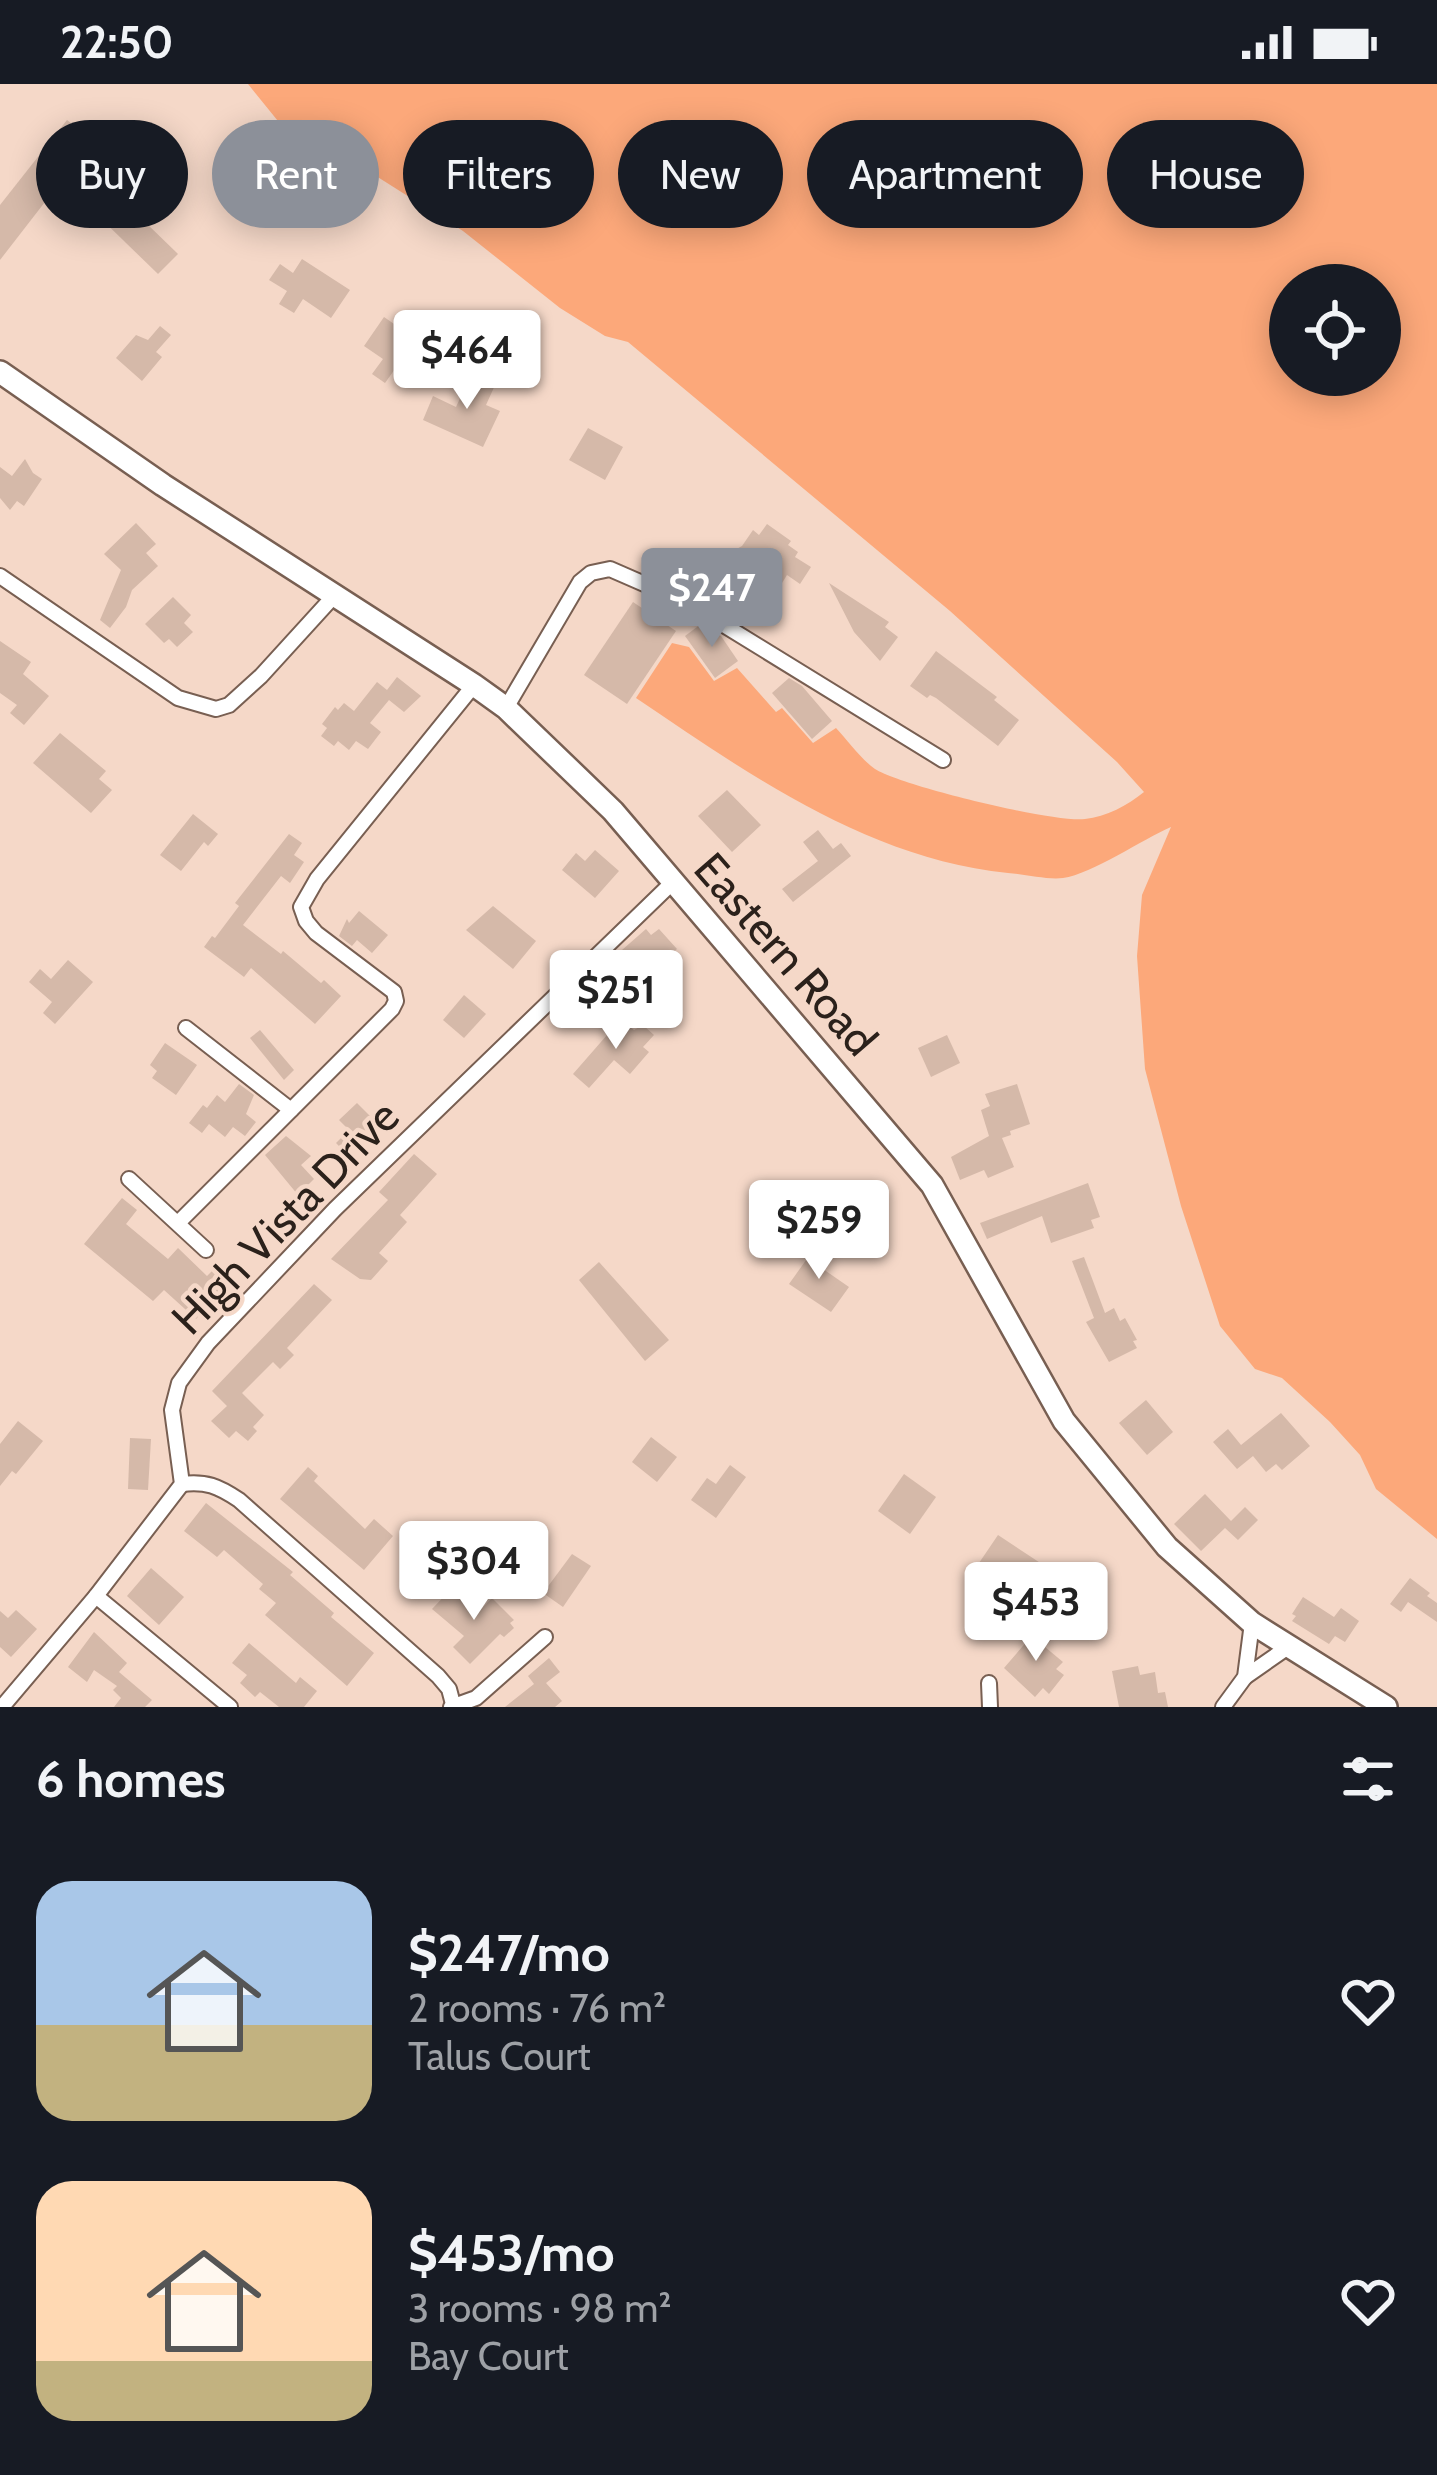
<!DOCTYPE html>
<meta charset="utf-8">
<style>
:root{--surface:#171b24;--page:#242831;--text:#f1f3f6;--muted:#9ea1a6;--accent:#8c9099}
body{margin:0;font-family:Cabin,sans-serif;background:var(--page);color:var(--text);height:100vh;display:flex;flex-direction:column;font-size:45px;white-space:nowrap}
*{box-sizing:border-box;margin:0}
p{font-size:39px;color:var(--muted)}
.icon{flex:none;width:66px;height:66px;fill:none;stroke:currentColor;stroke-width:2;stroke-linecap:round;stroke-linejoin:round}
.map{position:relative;height:1623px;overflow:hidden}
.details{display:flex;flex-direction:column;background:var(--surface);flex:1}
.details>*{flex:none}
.top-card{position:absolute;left:36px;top:36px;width:1365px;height:108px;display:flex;gap:24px}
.controls{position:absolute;left:1269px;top:180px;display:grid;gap:24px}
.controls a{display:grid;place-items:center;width:132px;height:132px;border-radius:50%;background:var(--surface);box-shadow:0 6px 30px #0003;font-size:60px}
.price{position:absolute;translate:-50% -102px;padding:0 27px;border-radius:12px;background:#fff;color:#222;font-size:39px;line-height:78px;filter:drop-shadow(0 3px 6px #0008)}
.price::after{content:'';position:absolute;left:50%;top:72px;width:36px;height:27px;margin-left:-18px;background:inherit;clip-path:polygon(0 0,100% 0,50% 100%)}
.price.selected{background:var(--accent);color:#fff}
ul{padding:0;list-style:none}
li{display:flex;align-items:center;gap:36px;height:300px;padding:0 36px}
li span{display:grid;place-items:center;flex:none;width:336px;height:240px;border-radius:36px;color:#555}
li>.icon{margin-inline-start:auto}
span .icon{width:144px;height:144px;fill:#fffc;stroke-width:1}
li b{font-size:51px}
h2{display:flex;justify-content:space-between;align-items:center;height:144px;padding:0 36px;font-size:51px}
.chip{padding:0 42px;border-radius:54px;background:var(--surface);box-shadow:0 6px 30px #0003;font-size:42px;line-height:108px}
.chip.selected{background:var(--accent);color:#fff}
.status{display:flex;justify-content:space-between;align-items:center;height:84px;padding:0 60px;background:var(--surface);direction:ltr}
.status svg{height:33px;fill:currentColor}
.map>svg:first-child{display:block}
.water{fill:#fca87a;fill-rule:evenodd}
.building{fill:#d5b9a9}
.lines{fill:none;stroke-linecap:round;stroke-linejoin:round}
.minor-casing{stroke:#785f52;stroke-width:18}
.trunk-casing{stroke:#785f52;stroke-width:26}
.minor{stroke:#fff;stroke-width:14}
.trunk{stroke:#fff;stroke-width:21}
.labels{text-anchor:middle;stroke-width:9;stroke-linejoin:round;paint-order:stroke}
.street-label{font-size:45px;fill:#2b211b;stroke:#f5d8c8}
</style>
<div class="status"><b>22:50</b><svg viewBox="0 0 49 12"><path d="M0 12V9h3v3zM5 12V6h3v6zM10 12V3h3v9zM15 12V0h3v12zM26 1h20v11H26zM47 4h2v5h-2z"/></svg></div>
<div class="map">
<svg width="1437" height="1623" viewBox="0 0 1437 1623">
<rect width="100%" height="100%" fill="#f5d8c8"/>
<path class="water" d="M 248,0 L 1437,0 L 1437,1455 L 1376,1405 L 1360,1371 L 1330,1338 L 1282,1294 L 1255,1285 L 1220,1242 L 1181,1122 L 1145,985 L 1137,872 L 1142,811 L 1171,743 C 1143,755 1092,790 1063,794 C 1047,796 1025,790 1008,789 C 868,775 750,691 636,614 L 672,559 L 689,563 L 714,597 L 737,584 L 776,628 L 782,624 L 813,659 L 836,644 C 848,657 861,675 875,685 C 902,702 1054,739 1085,735 C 1106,733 1128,721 1144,708 L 1117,678 L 950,527 L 628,258 L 605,252 L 560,224 L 463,147 L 365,85 L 282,42 ZM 1290,201 L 1380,201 L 1380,291 L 1290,291 Z"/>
<g class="building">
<polygon points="67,36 93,56 0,176 0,121"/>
<polygon points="110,104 178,170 158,190 90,124"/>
<polygon points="302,175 350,206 331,234 303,215 294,229 279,220 287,207 269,196 280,180 293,189"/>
<polygon points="384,233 397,242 401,235 414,244 408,252 426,264 407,293 395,285 385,299 372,290 383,275 364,262"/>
<polygon points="160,242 171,251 156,268 162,273 142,297 116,274 136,251 148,256"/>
<polygon points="472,288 496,299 486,321 500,327 483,363 423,336 433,312 456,323"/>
<polygon points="588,344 623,363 605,396 569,376"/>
<polygon points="25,375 33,389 42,395 24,422 17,417 10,426 0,414 0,383 12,392"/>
<polygon points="136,439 156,460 146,469 158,482 132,506 126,523 110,544 100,536 121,486 104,470"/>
<polygon points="767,440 791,457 788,461 798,468 795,473 811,483 800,500 787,491 782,499 756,481 724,498 713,478 742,462 753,446 759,451"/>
<polygon points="829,499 889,538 885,543 898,553 880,577 854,548"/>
<polygon points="173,513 191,531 184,539 193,548 177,563 169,555 164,559 145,540"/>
<polygon points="633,518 676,547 627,620 584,591"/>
<polygon points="701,540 721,552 738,577 715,594 685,552"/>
<polygon points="0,557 31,578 23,590 49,612 24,641 10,629 17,621 0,609"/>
<polygon points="936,567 997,613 994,616 1019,636 998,662 936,614 930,611 927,614 910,602"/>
<polygon points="397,593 421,612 404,628 389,616 370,639 381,648 368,665 356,657 349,666 338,657 334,662 321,652 327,644 322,640 335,623 338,626 344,619 354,627 377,598 387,606"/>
<polygon points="789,594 802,602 832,637 812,655 772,609"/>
<polygon points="60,649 106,687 99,695 112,706 91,729 33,679"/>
<polygon points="727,706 761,741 732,768 698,732"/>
<polygon points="193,730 218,750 208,762 204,758 181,787 160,771"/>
<polygon points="818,746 833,765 841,759 851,772 793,818 782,805 818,777 803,758"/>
<polygon points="289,750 302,759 294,771 304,778 290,799 281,792 243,841 281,870 283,867 321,899 324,896 341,912 315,940 251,884 244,893 204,863 212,852 215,854 239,822 235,819"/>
<polygon points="595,766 619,787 595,814 562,786 576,769 585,777"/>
<polygon points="493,822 536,857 513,885 466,846"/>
<polygon points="359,827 388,851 372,869 357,856 352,862 339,852 347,835 349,839"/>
<polygon points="646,845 651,851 659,845 677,865 648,890 622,866"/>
<polygon points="68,876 93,898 55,940 43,929 52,918 29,898 40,885 51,895"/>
<polygon points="464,911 486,930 464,954 443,936"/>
<polygon points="621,935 634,946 643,941 654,951 643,963 649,968 630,990 614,976 589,1004 573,990"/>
<polygon points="260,946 294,986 284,996 250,954"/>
<polygon points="947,951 960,979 931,993 918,964"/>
<polygon points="165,959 197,981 176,1011 152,994 157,987 150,981"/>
<polygon points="239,1000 254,1011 246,1030 256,1038 245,1052 233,1043 225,1053 209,1040 202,1049 189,1039 203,1021 207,1024 217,1011 225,1018"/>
<polygon points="1017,1000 1030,1040 1010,1047 1011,1051 1002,1054 1014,1083 988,1094 984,1086 960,1096 951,1073 989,1052 981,1026 990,1022 985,1010"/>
<polygon points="357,1019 376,1038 346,1069 336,1059 349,1046 339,1036"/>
<polygon points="286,1052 311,1072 301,1081 314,1095 298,1111 265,1071"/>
<polygon points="414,1070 437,1090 400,1131 407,1138 379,1169 388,1177 371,1196 360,1195 331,1175 388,1116 379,1108"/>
<polygon points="1088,1099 1100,1133 1091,1136 1094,1144 1051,1159 1042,1132 987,1155 980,1139"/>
<polygon points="122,1114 137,1126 126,1140 168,1175 178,1164 207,1192 213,1186 228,1201 196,1235 164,1206 153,1217 84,1160"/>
<polygon points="814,1165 829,1176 823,1185 849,1203 831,1228 789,1200"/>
<polygon points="1084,1173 1105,1229 1114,1224 1120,1237 1125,1234 1137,1256 1133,1257 1137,1264 1109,1278 1086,1238 1094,1234 1072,1177"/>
<polygon points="599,1178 669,1256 645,1277 579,1196"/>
<polygon points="314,1200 332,1216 287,1264 294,1271 280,1285 273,1278 242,1309 264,1331 253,1343 257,1347 248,1357 236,1347 229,1354 211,1337 227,1322 212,1307"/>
<polygon points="1146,1316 1173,1348 1147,1371 1119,1339"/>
<polygon points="1281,1329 1310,1362 1282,1386 1276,1380 1266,1388 1253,1372 1237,1385 1213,1358 1228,1345 1241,1361"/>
<polygon points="18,1337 43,1357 16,1390 12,1387 0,1402 0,1360"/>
<polygon points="651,1353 677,1373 657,1398 632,1378"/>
<polygon points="130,1354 151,1355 148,1406 128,1405"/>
<polygon points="730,1381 746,1393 716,1434 691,1416 707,1394 716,1400"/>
<polygon points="308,1383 318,1392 314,1397 365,1445 374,1435 393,1452 364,1486 280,1415"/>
<polygon points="904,1390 936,1413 910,1450 878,1427"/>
<polygon points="1205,1410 1231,1437 1245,1423 1258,1436 1238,1456 1225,1444 1201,1467 1174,1440"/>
<polygon points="206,1419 293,1488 290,1491 334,1529 331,1533 374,1569 347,1602 265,1531 276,1519 259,1505 263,1500 224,1466 217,1473 184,1447"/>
<polygon points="998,1451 1051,1486 1034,1512 1013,1502 1016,1497 996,1484 993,1488 979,1479"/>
<polygon points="572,1470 591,1482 563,1523 543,1509"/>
<polygon points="151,1484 184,1513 159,1541 127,1512"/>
<polygon points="1410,1494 1430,1509 1427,1512 1437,1519 1437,1538 1408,1518 1401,1528 1390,1520"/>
<polygon points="452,1504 480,1526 492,1514 514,1536 510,1539 514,1544 504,1553 500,1550 470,1580 453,1563 464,1552 432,1525"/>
<polygon points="1303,1513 1334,1533 1341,1524 1359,1537 1345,1558 1335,1552 1329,1560 1292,1537 1296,1532 1292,1530"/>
<polygon points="16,1526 37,1545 11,1573 0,1563 0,1527 8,1534"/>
<polygon points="1041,1541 1054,1552 1045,1563 1063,1578 1056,1585 1064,1591 1049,1610 1043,1604 1035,1613 1004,1584"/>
<polygon points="94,1548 127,1579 119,1588 152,1616 145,1623 114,1623 121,1614 113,1606 117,1602 94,1586 87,1598 68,1583"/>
<polygon points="249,1559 296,1599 300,1593 317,1607 304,1623 279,1623 260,1608 255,1613 240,1599 247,1591 232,1579"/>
<polygon points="549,1574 560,1588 546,1599 562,1617 555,1623 505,1623 534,1600 528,1592"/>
<polygon points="1138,1582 1140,1591 1155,1588 1158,1609 1165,1608 1168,1623 1119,1623 1112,1587"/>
</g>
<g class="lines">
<defs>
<g id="minor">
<polyline points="0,492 178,614 216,625 229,621 261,592 333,513"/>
<polyline points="506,624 580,498 591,489 610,485 688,519 943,676"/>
<polyline points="186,944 291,1026"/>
<polyline points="129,1095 206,1166"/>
<polyline points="179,1138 392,925 396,917 394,908 316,849 306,837 301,823 317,795 474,601"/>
<path d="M 182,1400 C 206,1397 218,1402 239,1416 L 438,1592 L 449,1605 L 453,1620"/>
<polyline points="96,1512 230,1623"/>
<polyline points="1245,1593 1288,1563"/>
<polyline points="989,1599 990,1623"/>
<polyline points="2,1623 96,1512 182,1400 172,1326 179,1299 208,1259 335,1125 673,798"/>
<polyline points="451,1623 476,1614 545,1553"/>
<polyline points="1223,1623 1245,1593 1252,1539"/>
</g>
<polyline id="trunk" points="0,288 163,401 474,601 506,624 613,727 932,1101 1064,1337 1167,1463 1252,1539 1386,1623"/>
</defs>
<use href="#minor" class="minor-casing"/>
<use href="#trunk" class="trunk-casing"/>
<use href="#minor" class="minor"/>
<use href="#trunk" class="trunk"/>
</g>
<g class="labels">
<g class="street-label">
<text transform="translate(786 870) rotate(49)" y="16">Eastern Road</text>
<text transform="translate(285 1133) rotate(-46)" y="16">High Vista Drive</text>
</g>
</g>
</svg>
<div class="controls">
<a><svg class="icon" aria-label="locate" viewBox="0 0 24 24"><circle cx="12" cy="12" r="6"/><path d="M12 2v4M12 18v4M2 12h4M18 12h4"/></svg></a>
</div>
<b class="price" style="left:467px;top:328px">$464</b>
<b class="price selected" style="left:712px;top:566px">$247</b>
<b class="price" style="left:616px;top:968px">$251</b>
<b class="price" style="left:819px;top:1198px">$259</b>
<b class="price" style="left:474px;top:1539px">$304</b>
<b class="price" style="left:1036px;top:1580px">$453</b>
<div class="top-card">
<a class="chip">Buy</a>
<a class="chip selected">Rent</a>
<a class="chip">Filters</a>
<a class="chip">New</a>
<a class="chip">Apartment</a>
<a class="chip">House</a>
</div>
</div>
<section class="details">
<h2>6 homes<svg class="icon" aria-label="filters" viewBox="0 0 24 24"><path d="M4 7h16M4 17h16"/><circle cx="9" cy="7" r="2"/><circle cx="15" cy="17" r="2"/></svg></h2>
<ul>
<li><span style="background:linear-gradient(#a9c7e8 60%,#c2b280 0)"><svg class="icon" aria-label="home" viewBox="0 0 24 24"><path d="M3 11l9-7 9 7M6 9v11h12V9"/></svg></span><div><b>$247/mo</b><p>2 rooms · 76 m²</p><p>Talus Court</p></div><svg class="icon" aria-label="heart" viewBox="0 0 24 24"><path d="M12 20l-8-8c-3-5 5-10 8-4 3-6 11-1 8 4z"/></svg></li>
<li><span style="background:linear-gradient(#ffd9b3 75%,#c2b280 0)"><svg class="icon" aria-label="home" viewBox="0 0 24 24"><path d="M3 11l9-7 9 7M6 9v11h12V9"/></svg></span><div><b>$453/mo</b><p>3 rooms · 98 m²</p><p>Bay Court</p></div><svg class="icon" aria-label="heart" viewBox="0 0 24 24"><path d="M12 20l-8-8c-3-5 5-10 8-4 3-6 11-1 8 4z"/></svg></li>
</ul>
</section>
